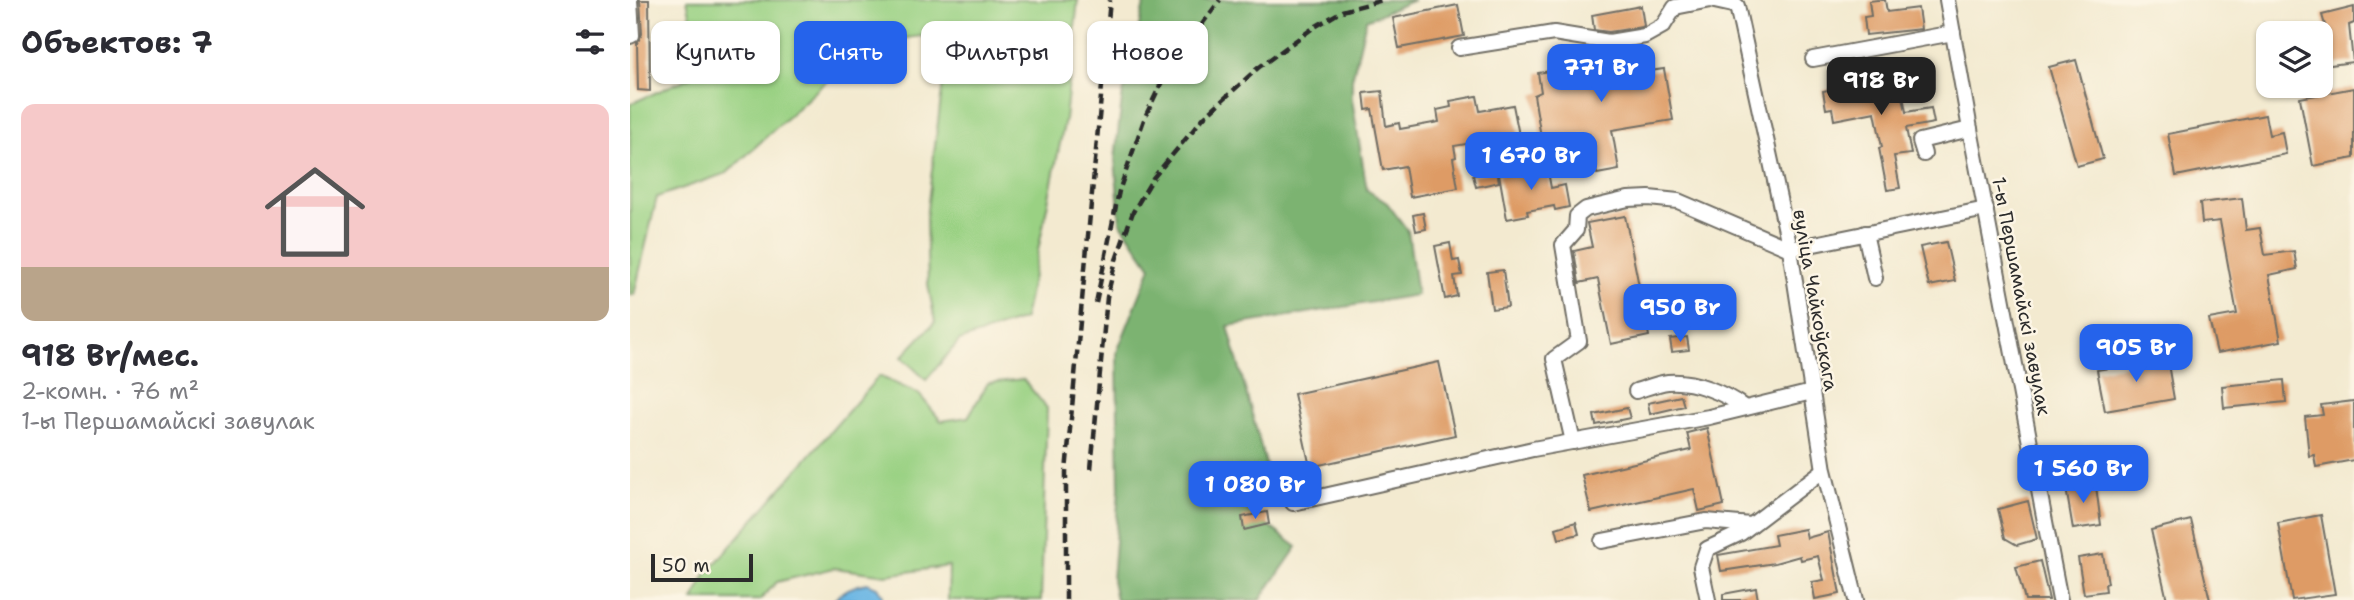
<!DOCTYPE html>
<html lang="ru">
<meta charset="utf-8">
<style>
:root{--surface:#fff;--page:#f7f7f7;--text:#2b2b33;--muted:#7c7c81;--line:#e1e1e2;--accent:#2563eb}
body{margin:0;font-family:"Shantell Sans",sans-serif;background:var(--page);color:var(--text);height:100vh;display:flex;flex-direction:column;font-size:26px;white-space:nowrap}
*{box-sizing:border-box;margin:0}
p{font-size:23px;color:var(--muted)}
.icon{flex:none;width:38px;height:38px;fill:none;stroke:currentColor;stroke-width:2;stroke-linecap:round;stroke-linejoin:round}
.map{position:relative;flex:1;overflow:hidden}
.sheet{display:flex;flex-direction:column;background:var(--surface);width:630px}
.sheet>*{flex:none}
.guide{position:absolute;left:21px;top:21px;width:665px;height:63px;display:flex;gap:14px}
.tools{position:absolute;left:1626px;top:21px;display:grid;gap:14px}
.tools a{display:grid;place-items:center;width:77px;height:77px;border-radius:14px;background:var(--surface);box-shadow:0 2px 5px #0004;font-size:35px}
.scale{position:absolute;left:21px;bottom:18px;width:102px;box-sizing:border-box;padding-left:7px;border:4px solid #2b2b2b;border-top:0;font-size:19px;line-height:24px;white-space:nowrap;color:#2b2b2b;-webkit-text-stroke:5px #fcf5e5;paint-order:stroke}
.price{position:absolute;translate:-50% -60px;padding:0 16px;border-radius:14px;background:var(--accent);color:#fff;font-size:23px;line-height:46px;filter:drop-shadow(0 2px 4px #0008)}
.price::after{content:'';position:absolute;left:50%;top:42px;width:21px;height:16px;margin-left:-10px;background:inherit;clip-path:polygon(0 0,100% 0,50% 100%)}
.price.current{background:#222;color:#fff}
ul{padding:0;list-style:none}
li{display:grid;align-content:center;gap:14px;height:371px;padding:0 21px}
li+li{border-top:2px solid var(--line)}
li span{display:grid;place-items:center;height:217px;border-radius:14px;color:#555}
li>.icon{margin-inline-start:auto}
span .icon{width:126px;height:126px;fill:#fffc;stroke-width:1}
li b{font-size:30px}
h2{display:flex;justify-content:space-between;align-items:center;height:84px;padding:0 21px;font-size:30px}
.chip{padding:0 24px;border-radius:14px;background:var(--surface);box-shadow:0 2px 5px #0004;font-size:24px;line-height:63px}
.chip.current{background:var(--accent);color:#fff}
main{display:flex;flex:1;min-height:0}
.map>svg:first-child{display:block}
.green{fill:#9ad183;stroke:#627e57;stroke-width:2}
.forest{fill:#7bb371;stroke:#536f4e;stroke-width:2}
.water{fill:#6bb6e4;stroke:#4b7088;stroke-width:2}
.building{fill:#de9b65}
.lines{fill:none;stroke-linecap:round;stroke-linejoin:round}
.minor-casing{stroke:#716e65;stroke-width:18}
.minor{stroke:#fff;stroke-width:14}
.rail{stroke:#2b2b2b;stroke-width:4.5;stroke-dasharray:10 5;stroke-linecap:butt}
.labels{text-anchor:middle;stroke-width:5;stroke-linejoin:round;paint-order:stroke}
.street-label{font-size:19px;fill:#2b2b2b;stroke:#fcf5e5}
</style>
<main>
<section class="sheet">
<h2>Объектов: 7<svg class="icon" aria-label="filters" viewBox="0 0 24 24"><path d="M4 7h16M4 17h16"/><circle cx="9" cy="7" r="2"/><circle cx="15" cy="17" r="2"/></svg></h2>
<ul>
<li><span style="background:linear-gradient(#f6c9c9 75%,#b9a48a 0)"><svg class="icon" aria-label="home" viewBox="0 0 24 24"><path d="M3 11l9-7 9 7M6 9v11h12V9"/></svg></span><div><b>918 Br/мес.</b><p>2-комн. · 76 m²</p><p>1-ы Першамайскі завулак</p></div></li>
</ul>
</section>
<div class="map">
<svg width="1724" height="600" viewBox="0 0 1724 600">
<rect width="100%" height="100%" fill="#fcf5e5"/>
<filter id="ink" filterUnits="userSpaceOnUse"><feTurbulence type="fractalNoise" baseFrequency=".0143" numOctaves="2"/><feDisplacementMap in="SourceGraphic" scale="14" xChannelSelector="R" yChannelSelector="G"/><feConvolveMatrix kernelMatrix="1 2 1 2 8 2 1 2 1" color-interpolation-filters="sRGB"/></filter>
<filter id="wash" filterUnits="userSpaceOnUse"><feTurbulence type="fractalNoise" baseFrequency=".00686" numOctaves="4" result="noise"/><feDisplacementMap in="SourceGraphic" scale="28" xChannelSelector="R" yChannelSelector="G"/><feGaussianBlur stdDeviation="1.57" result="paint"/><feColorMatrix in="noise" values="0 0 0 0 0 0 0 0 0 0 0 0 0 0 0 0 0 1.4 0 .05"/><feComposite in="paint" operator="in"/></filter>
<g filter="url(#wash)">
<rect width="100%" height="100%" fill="#f3ead0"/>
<g class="green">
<polygon points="57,0 448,0 435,119 394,319 329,341 296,380 272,357 305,322 298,284 296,218 318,42 292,36 277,38 213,66 97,173 27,197 4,295 0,295 0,104 61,77 64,32"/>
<polygon points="249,376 289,394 311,421 338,417 358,383 393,379 417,408 411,600 318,600 319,566 256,575 204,568 147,582 130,600 63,600 77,573"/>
</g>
<polygon class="forest" points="515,0 784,0 736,20 722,79 722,99 737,190 757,203 778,231 787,295 598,326 637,469 588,488 667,547 630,600 486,600 482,580 489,490 487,352 521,267 490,222 485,159 492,99"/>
<path class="water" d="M 237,583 L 247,587 L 253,596 L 252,600 L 204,600 C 213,590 224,585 237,583 Z"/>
<g id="blocks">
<g class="building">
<polygon points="10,0 19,0 20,91 8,90 7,43 12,34"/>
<polygon points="1247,0 1255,0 1257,12 1288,8 1291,29 1236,35 1234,17 1241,16 1239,1"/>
<polygon points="828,5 834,36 769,48 763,18"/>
<polygon points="1011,6 1014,26 1012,27 979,32 964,30 962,15"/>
<polygon points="1724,7 1724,23 1719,25 1723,62 1693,66 1690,40 1699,39 1692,15"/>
<polygon points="990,59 991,66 1019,61 1020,71 1034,69 1043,120 982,130 989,170 967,174 959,134 912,143 904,95 911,92 908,73"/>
<polygon points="1446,60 1473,159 1447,166 1419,67"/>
<polygon points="1269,76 1276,112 1301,108 1304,123 1276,128 1281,154 1264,156 1270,188 1257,190 1249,148 1252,147 1245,112 1204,120 1202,108 1196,109 1193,91"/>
<polygon points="1724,88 1724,158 1683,166 1670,98"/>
<polygon points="752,91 756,126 769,123 770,129 809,122 807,110 821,107 820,101 847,96 850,111 883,105 889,135 824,146 826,157 823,158 828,188 780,197 775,166 753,170 742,109 736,110 734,93"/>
<polygon points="1635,115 1639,135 1652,132 1656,154 1546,176 1538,134"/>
<polygon points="917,166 921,188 935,185 939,207 925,210 924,206 897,211 898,215 877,219 869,174"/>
<polygon points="867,171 869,182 846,187 843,175"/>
<polygon points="1612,198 1616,230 1630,228 1635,255 1664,251 1667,269 1639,275 1651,341 1587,353 1579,319 1607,314 1590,221 1572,223 1570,203"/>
<polygon points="793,213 796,229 786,231 783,215"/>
<polygon points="995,216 1019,336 981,344 968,279 949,283 944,251 962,247 957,223"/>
<polygon points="1316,242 1325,281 1299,286 1290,247"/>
<polygon points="820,243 823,261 829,260 832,275 824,276 827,296 815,299 805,246"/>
<polygon points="873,270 878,307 862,309 857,272"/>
<polygon points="1057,337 1059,350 1042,352 1040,339"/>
<polygon points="1537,358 1544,399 1475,411 1467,370"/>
<polygon points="809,362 825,435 680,467 664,394"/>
<polygon points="1654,380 1656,402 1594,408 1592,386"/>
<polygon points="1051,396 1054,406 1020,414 1018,403"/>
<polygon points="1724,401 1724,460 1686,467 1684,455 1679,456 1675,417 1693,415 1691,405"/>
<polygon points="997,408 1000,418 966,425 964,415"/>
<polygon points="1077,428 1094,505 1069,511 1064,489 961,512 952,475 1061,450 1057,433"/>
<polygon points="1448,479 1450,489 1466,486 1471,525 1443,529 1435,482"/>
<polygon points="1398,501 1407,539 1387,545 1375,538 1368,509"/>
<polygon points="637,512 639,524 614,530 612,517"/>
<polygon points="1691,515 1705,594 1662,600 1648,523"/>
<polygon points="1561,520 1580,600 1537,600 1521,530"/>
<polygon points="946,522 949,534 929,539 926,528"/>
<polygon points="1175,529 1177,538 1198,532 1210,594 1185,599 1182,582 1194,580 1188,556 1171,560 1170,556 1145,563 1091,571 1088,555 1146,545 1144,535"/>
<polygon points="1473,554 1478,583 1475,584 1476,591 1454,594 1448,558"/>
<polygon points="1410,561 1419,600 1395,600 1386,567"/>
<polygon points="1126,588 1128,600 1093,600 1093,594"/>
</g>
</g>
</g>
<g filter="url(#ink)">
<use href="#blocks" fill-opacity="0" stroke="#716e65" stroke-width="2"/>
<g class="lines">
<defs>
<g id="minor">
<polyline points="0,0 2,35 0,36"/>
<polyline points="1317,0 1340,129 1430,600"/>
<polyline points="829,48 924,33 979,42 1015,36 1033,26 1045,7 1080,0 1107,6 1160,249 1194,470 1226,600"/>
<polyline points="1183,59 1323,33"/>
<polyline points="1294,154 1290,141 1340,129"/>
<polyline points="1235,233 1245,278"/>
<path d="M 1006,391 C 1016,388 1028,383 1038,382 C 1064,380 1095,393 1115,408"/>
<polyline points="943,442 924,359 949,341 933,245 946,230 947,216 956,209 998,199 1019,198 1048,201 1160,249 1356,209"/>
<polyline points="663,503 903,449 1079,417 1182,392"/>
<polyline points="972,541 1076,521 1121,525"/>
<polyline points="1078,600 1071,567 1077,549 1111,533 1194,470"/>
</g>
</defs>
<use href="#minor" class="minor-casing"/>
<use href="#minor" class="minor"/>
<g class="rail">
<polyline points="466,303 489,191 515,117 536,73 590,0"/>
<polyline points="461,469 477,297 486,260 503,212 523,178 574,117 628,68 683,28 712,11 753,0"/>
<polyline points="436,600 436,472 480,0"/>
</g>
</g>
</g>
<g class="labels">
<g class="street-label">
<text transform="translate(1392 296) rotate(79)" y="7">1-ы Першамайскі завулак</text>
<text transform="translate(1186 300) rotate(80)" y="7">вуліца Чайкоўскага</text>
</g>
</g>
</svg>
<div class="tools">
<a><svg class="icon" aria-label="layers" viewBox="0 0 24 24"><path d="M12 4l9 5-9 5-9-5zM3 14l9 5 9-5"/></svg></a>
</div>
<div class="scale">50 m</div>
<b class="price" style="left:971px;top:104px">771 Br</b>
<b class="price current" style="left:1251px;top:117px">918 Br</b>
<b class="price" style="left:901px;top:192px">1 670 Br</b>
<b class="price" style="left:1050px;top:344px">950 Br</b>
<b class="price" style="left:1506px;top:384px">905 Br</b>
<b class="price" style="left:1453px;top:505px">1 560 Br</b>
<b class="price" style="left:625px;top:521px">1 080 Br</b>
<div class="guide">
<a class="chip">Купить</a>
<a class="chip current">Снять</a>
<a class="chip">Фильтры</a>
<a class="chip">Новое</a>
</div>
</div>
</main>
